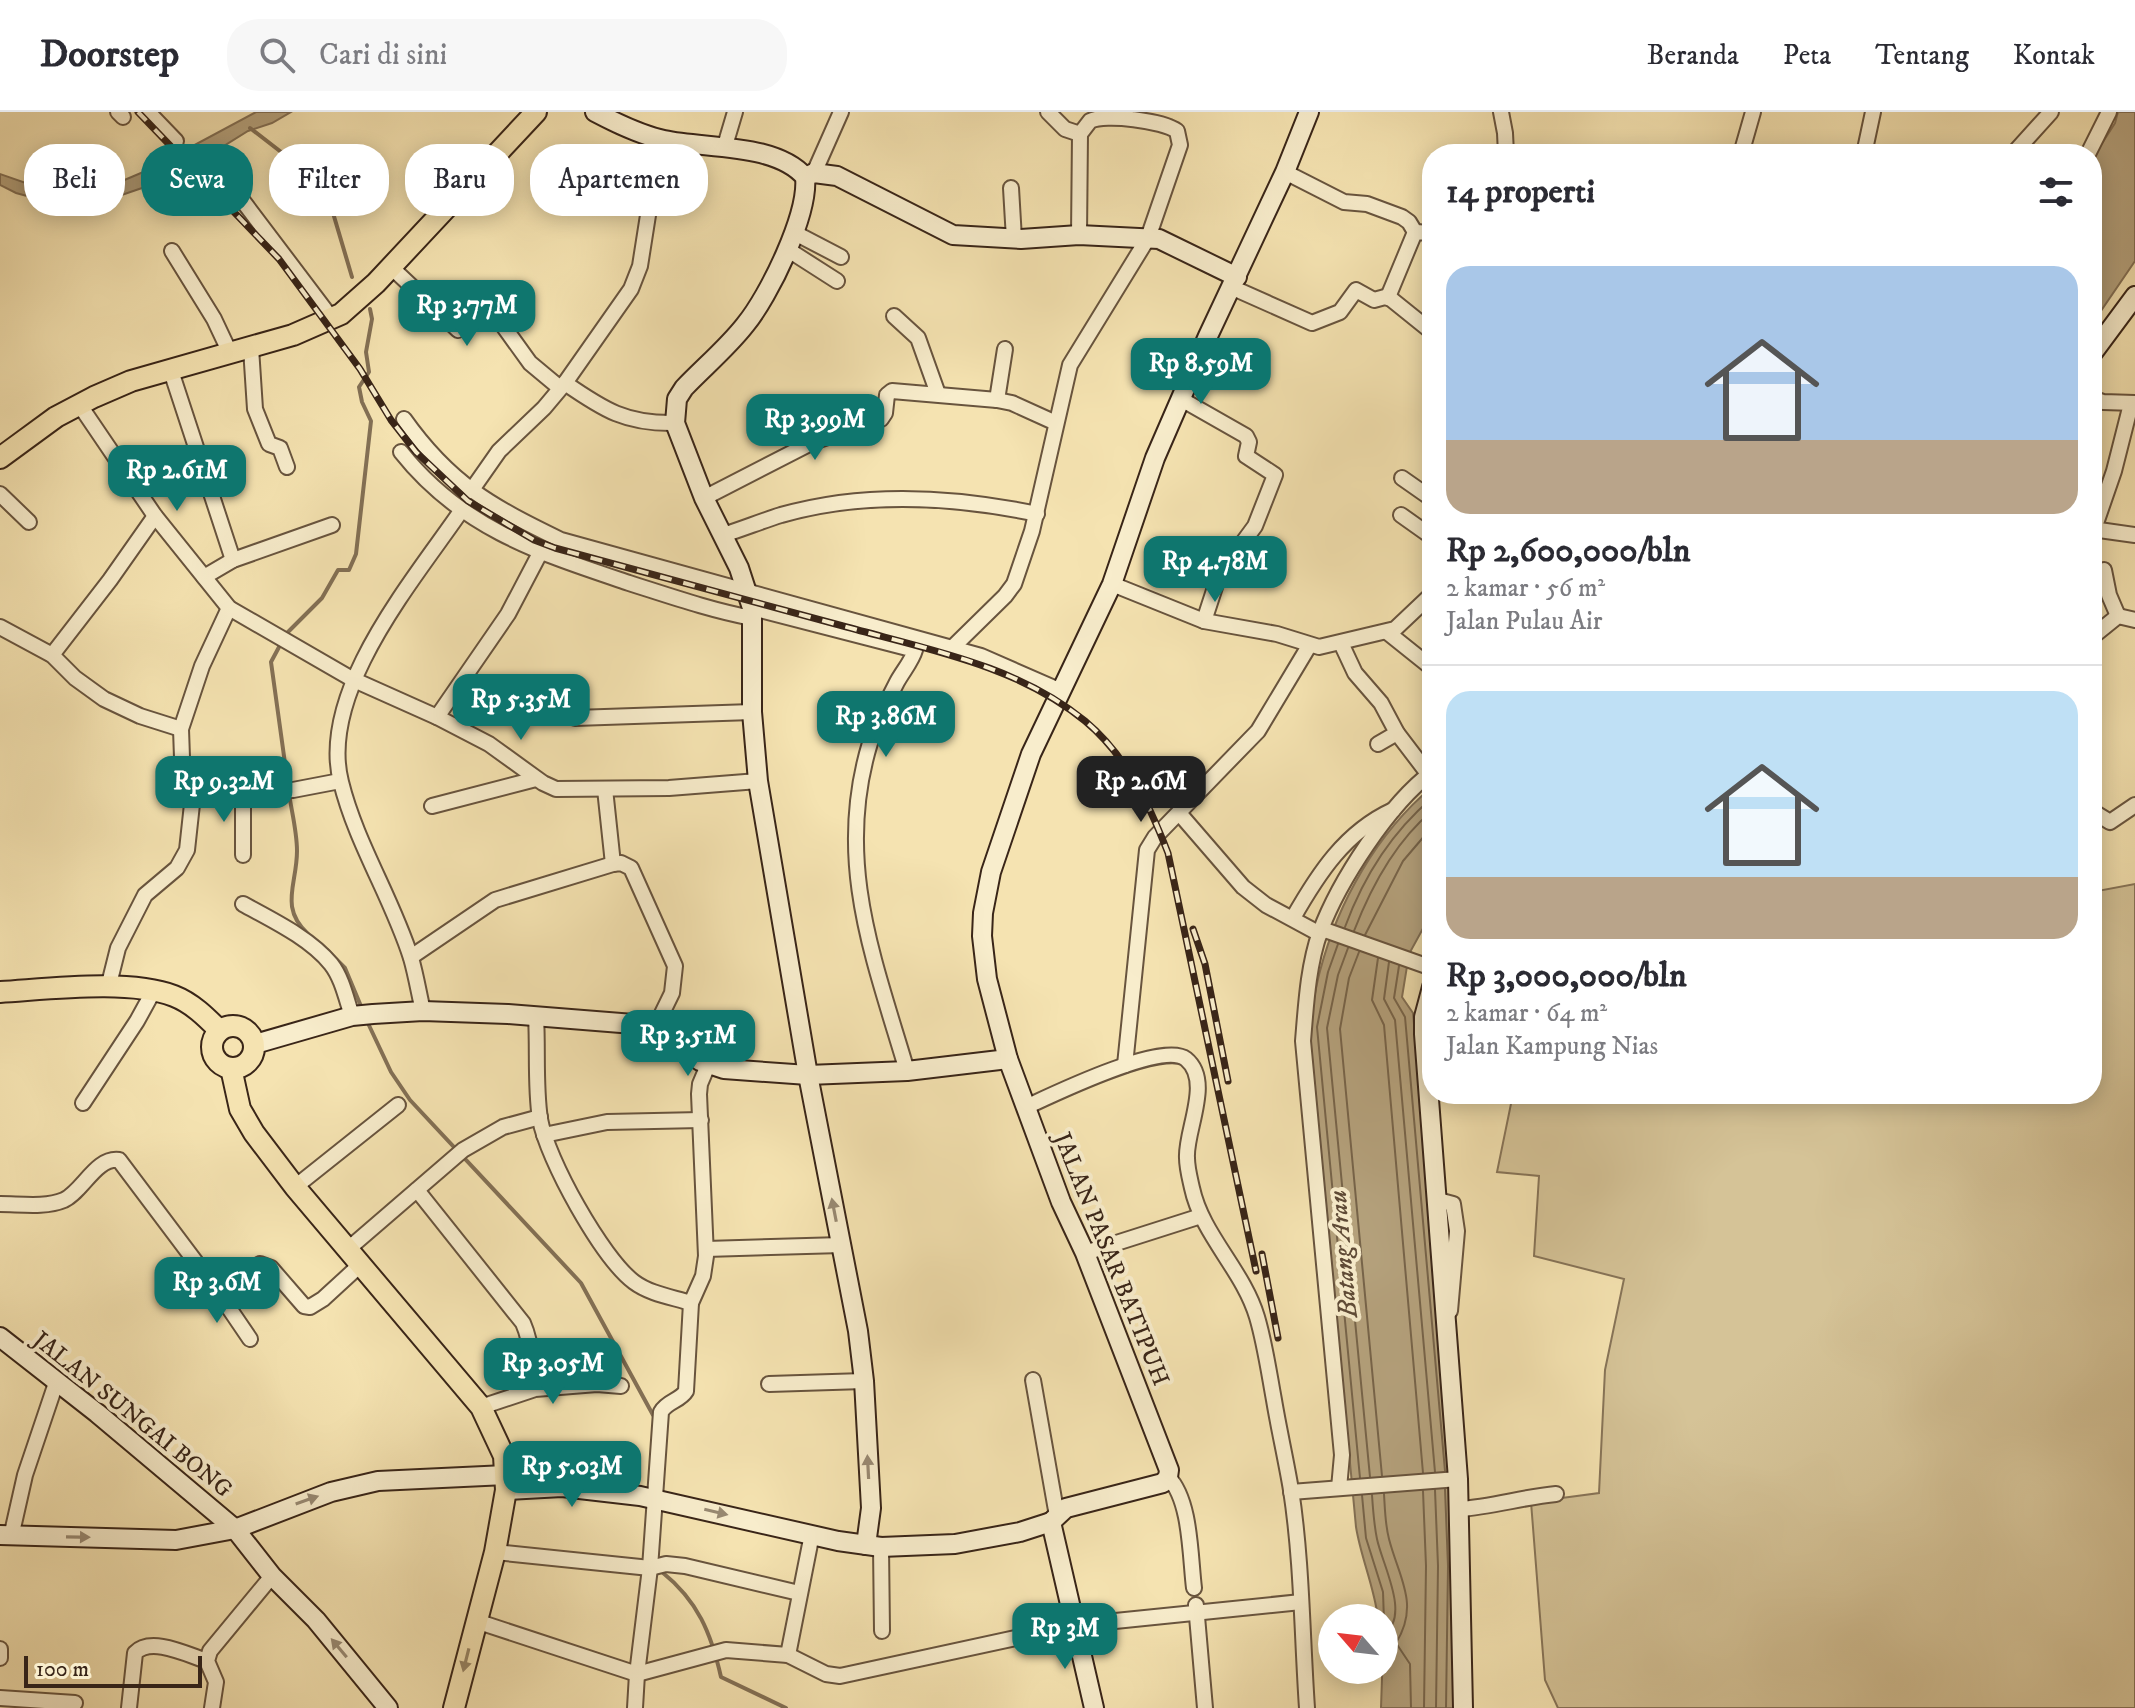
<!DOCTYPE html>
<html lang="id">
<meta charset="utf-8">
<style>
:root{--surface:#fff;--page:#f7f7f7;--text:#2b2b33;--muted:#7c7c81;--line:#e1e1e2;--accent:#0f766e}
body{margin:0;font-family:"IM FELL DW Pica",serif;background:var(--page);color:var(--text);height:100vh;display:flex;flex-direction:column;font-size:30px;white-space:nowrap}
*{box-sizing:border-box;margin:0}
p{font-size:26px;color:var(--muted)}
.icon{flex:none;width:44px;height:44px;fill:none;stroke:currentColor;stroke-width:2;stroke-linecap:round;stroke-linejoin:round}
.map{position:relative;flex:1;overflow:hidden}
.sheet{position:absolute;left:1422px;top:32px;width:680px;height:960px;display:flex;flex-direction:column;background:var(--surface);border-radius:32px;box-shadow:0 4px 20px #0003}
.sheet>*{flex:none}
.top-card{position:absolute;left:24px;top:32px;width:760px;height:72px;display:flex;gap:16px}
.needle{width:52px;rotate:298deg}
.buttons{position:absolute;left:1318px;top:1492px;display:grid;gap:16px}
.buttons a{display:grid;place-items:center;width:80px;height:80px;border-radius:50%;background:var(--surface);box-shadow:0 4px 20px #0003;font-size:40px}
.scale{position:absolute;left:24px;bottom:20px;width:178px;box-sizing:border-box;padding-left:8px;border:4px solid #392518;border-top:0;font-size:22px;line-height:28px;white-space:nowrap;color:#392518;-webkit-text-stroke:6px #f8edcc;paint-order:stroke}
.price{position:absolute;translate:-50% -68px;padding:0 18px;border-radius:16px;background:var(--accent);color:#fff;font-size:26px;line-height:52px;filter:drop-shadow(0 2px 4px #0008)}
.price::after{content:'';position:absolute;left:50%;top:48px;width:24px;height:18px;margin-left:-12px;background:inherit;clip-path:polygon(0 0,100% 0,50% 100%)}
.price.selected{background:#222;color:#fff}
ul{padding:0;list-style:none}
li{display:grid;align-content:center;gap:16px;height:424px;padding:0 24px}
li+li{border-top:2px solid var(--line)}
li span{display:grid;place-items:center;height:248px;border-radius:24px;color:#555}
li>.icon{margin-inline-start:auto}
span .icon{width:144px;height:144px;fill:#fffc;stroke-width:1}
li b{font-size:34px}
h2{display:flex;justify-content:space-between;align-items:center;height:96px;padding:0 24px;font-size:34px}
.chip{padding:0 28px;border-radius:32px;background:var(--surface);box-shadow:0 4px 20px #0003;font-size:28px;line-height:72px}
.chip.selected{background:var(--accent);color:#fff}
header{display:flex;align-items:center;gap:48px;box-sizing:border-box;height:112px;padding:0 40px;background:var(--surface);border-bottom:2px solid var(--line)}
header strong{font-size:38px}
nav{display:flex;gap:44px;margin-inline-start:auto;font-size:28px}
.search{width:560px;height:72px;background:var(--page);display:flex;align-items:center;gap:20px;box-sizing:border-box;padding:0 28px;border-radius:32px;color:var(--muted);font-size:30px}
.map>svg:first-child{display:block}
.green{fill:#d5c397;stroke:#877458;stroke-width:2}
.water{fill:#b5a27d;stroke:#837055;stroke-width:2}
.lines{fill:none;stroke-linecap:round;stroke-linejoin:round}
.shore{stroke:#77644a;stroke-width:2}
.stream{stroke:#837055;stroke-width:4}
.street-casing{stroke:#68543e;stroke-width:18}
.secondary-casing{stroke:#392518;stroke-width:22}
.primary-casing{stroke:#392518;stroke-width:24}
.street{stroke:#f8edcc;stroke-width:14}
.secondary{stroke:#f8edcc;stroke-width:18}
.primary{stroke:#f5e3b1;stroke-width:20}
.rail-casing{stroke:#392518;stroke-width:7}
.rail{stroke:#f8edcc;stroke-width:4;stroke-dasharray:12;stroke-linecap:butt}
.oneway{fill:#988972}
.oneway2{fill:#978464}
.labels{text-anchor:middle;stroke-width:8;stroke-linejoin:round;paint-order:stroke}
.street-label{font-size:24px;fill:#392518;stroke:#f8edcc}
.water-label{font-size:26px;font-style:italic;fill:#5e4a36;stroke:#f8edcc}
</style>
<header>
<strong>Doorstep</strong>
<div class="search"><svg class="icon" aria-label="search" viewBox="0 0 24 24"><circle cx="10" cy="10" r="6"/><path d="M15 15l6 6"/></svg>Cari di sini</div>
<nav><a>Beranda</a><a>Peta</a><a>Tentang</a><a>Kontak</a></nav>
</header>
<div class="map">
<svg width="2135" height="1596" viewBox="0 0 2135 1596">
<rect width="100%" height="100%" fill="#f5e3b1"/>
<filter id="stains"><feTurbulence type="fractalNoise" baseFrequency=".0025" numOctaves="4"/><feColorMatrix values="0 0 0 0 .2 0 0 0 0 .09 0 0 0 0 .02 0 0 0 .5 -.17"/></filter>
<radialGradient id="worn" r=".72"><stop offset=".6" stop-color="#630" stop-opacity="0"/><stop offset="1" stop-color="#630" stop-opacity=".3"/></radialGradient>
<polygon class="green" points="2135,772 2135,1596 1558,1596 1545,1568 1531,1390 1599,1381 1605,1258 1624,1167 1534,1144 1539,1064 1497,1060 1513,982 2092,982 2092,780"/>
<g class="water">
<polygon points="256,0 291,0 272,11 248,19 174,65 113,86 81,89 38,87 16,81 0,73 0,62 40,76 108,75 148,58"/>
<polygon points="2118,0 2135,0 2135,149 2092,212 2092,47 2115,11"/>
<path d="M 1432,675 L 1432,800 L 1409,842 L 1402,885 L 1413,901 L 1453,1360 L 1456,1454 L 1454,1596 L 1381,1596 L 1384,1506 L 1378,1506 C 1374,1474 1361,1446 1356,1415 L 1309,914 C 1313,896 1315,877 1320,859 C 1338,790 1377,721 1432,675 Z"/>
</g>
<g class="lines">
<g class="shore">
<path d="M 1345,815 C 1363,766 1392,720 1432,686"/>
<path d="M 1354,819 C 1371,775 1396,729 1432,699"/>
<polyline points="1365,823 1403,749 1432,715"/>
<polyline points="1338,832 1328,860 1317,915 1360,1366"/>
<polyline points="1348,836 1338,863 1327,916 1370,1365"/>
<polyline points="1359,840 1349,866 1340,917 1382,1364"/>
<polyline points="1378,846 1372,888 1384,913 1423,1361"/>
<polyline points="1389,850 1384,887 1395,908 1435,1360"/>
<polyline points="1399,854 1394,886 1405,905 1445,1359"/>
<polyline points="1445,1377 1448,1454 1446,1596"/>
<polyline points="1435,1378 1438,1454 1436,1596"/>
<polyline points="1423,1379 1426,1454 1424,1596"/>
<path d="M 1384,1382 C 1385,1397 1385,1412 1389,1427 C 1399,1466 1420,1492 1396,1531 L 1410,1552 L 1411,1596"/>
<polyline points="1362,1383 1366,1426 1383,1480 1384,1509"/>
<path d="M 1372,1383 C 1373,1398 1374,1413 1377,1427 C 1382,1452 1411,1504 1384,1522"/>
</g>
<g class="stream">
<polyline points="250,16 325,74 352,165"/>
<polyline points="288,673 271,550 286,522 322,486 338,458 349,458 356,442 371,309 362,290 359,275 369,260 366,240 372,207 370,197"/>
<path d="M 289,682 C 292,701 297,720 297,739 C 297,773 279,795 308,822"/>
<polyline points="327,838 345,856 363,899"/>
<polyline points="366,907 391,960 410,988 581,1171 653,1303"/>
<path d="M 662,1460 C 698,1489 711,1521 721,1565 L 786,1596"/>
</g>
<defs>
<g id="street">
<polyline points="118,0 123,5"/>
<polyline points="148,0 176,29"/>
<polyline points="1048,0 1065,17 1080,22"/>
<polyline points="1501,0 1505,21 1506,42"/>
<polyline points="724,37 735,0"/>
<polyline points="1741,42 1753,0"/>
<polyline points="1864,42 1873,0"/>
<polyline points="2013,42 2051,0"/>
<polyline points="2088,42 2109,0"/>
<polyline points="1285,60 1344,90 1367,92 1402,105 1409,110 1415,120"/>
<polyline points="814,61 841,0"/>
<polyline points="1011,76 1014,127"/>
<polyline points="236,80 332,207"/>
<polyline points="793,120 841,145"/>
<polyline points="787,137 837,169"/>
<polyline points="172,139 214,207 230,241"/>
<polyline points="391,155 458,218 488,199 494,201 530,251 560,276"/>
<polyline points="1231,175 1312,211 1340,200 1356,178 1374,188 1385,185 1391,187 1432,220"/>
<polyline points="1388,185 1415,120 1432,121"/>
<polyline points="894,204 918,226 938,282"/>
<polyline points="251,236 255,297 269,332 280,336 287,355"/>
<polyline points="171,259 233,448"/>
<path d="M 565,271 C 604,298 626,312 675,311"/>
<polyline points="2092,286 2103,290 2135,291"/>
<polyline points="1181,287 1246,324 1249,330 1246,344 1275,363 1255,414 1219,463 1204,509"/>
<polyline points="997,288 1005,237"/>
<polyline points="79,292 155,404 229,496 352,567 437,605 489,632 543,671 556,677 669,676 758,669"/>
<path d="M 404,307 C 450,372 491,394 561,428 L 981,544 L 1061,579"/>
<path d="M 401,340 C 462,417 540,441 629,471 C 670,484 710,498 752,506"/>
<polyline points="1402,366 1432,387"/>
<polyline points="471,379 499,339 544,296 565,271 631,177 640,154 660,27"/>
<polyline points="0,382 29,410"/>
<polyline points="704,386 813,330 881,307 885,301 887,283 892,279 997,288 1012,291 1056,311"/>
<polyline points="1401,403 1432,425"/>
<polyline points="2092,417 2135,423"/>
<polyline points="2094,417 2114,359 2131,292"/>
<path d="M 723,423 C 742,417 762,409 781,403 C 865,379 952,384 1037,402"/>
<polyline points="1229,449 1250,465"/>
<polyline points="2104,458 2109,483 2118,504"/>
<polyline points="204,465 233,448 332,413"/>
<polyline points="1112,472 1204,509 1277,522 1319,535 1395,517 1432,482"/>
<path d="M 752,496 L 915,538 C 912,549 903,559 897,570 C 887,589 877,610 870,631 C 834,749 874,847 907,959"/>
<polyline points="0,515 52,543 75,566 104,587 140,604 181,617"/>
<polyline points="1387,520 1432,556"/>
<polyline points="2092,525 2118,504 2135,508"/>
<polyline points="1341,531 1355,561 1381,591 1397,621 1429,663"/>
<path d="M 952,536 L 1005,484 L 1014,472 L 1032,419 L 1070,253 L 1148,126 L 1180,33 L 1177,19 C 1163,9 1105,1 1090,9 L 1080,22 L 1079,123"/>
<polyline points="52,543 110,468 155,404"/>
<polyline points="437,605 508,502 540,441"/>
<polyline points="575,606 752,600"/>
<polyline points="1378,632 1397,621"/>
<polyline points="605,677 613,752"/>
<polyline points="243,682 243,743"/>
<polyline points="193,683 293,678 340,669"/>
<polyline points="432,694 536,667"/>
<polyline points="2092,699 2110,710 2135,693"/>
<polyline points="1179,701 1243,775 1266,793 1320,822"/>
<path d="M 243,792 C 272,808 310,826 331,852 C 342,866 346,886 352,904"/>
<path d="M 1293,806 C 1318,762 1345,720 1393,698"/>
<polyline points="1322,817 1432,856"/>
<polyline points="411,845 495,788 613,752 621,751 631,756 675,854 672,881 655,916"/>
<polyline points="108,876 118,836 145,783 177,756 187,738 193,683 183,674 181,617 202,554 229,496"/>
<path d="M 423,899 C 419,882 416,863 411,846 C 392,786 356,731 341,670 C 318,580 413,469 461,399"/>
<path d="M 536,904 C 538,938 535,974 540,1007 C 547,1047 602,1146 634,1170 C 650,1182 672,1185 691,1191"/>
<polyline points="1125,953 1147,738 1155,725 1258,619 1309,534"/>
<polyline points="83,991 137,909 154,878"/>
<path d="M 1026,995 C 1052,983 1163,929 1186,947 C 1213,969 1185,1019 1187,1046 C 1187,1056 1190,1067 1192,1076 C 1202,1123 1243,1158 1257,1205 C 1265,1232 1269,1261 1274,1288 C 1279,1318 1286,1348 1291,1378 C 1302,1449 1302,1524 1307,1596"/>
<polyline points="544,1023 607,1010 701,1008"/>
<polyline points="295,1075 398,993"/>
<path d="M 417,1078 L 523,1211 C 533,1234 532,1255 527,1278"/>
<polyline points="1438,1088 1453,1092 1457,1119 1450,1199"/>
<path d="M 0,1092 C 20,1092 45,1096 64,1088 C 83,1079 96,1045 119,1048 L 216,1177 L 260,1152 L 271,1156 L 304,1194 L 310,1195 L 323,1187 L 360,1153"/>
<polyline points="706,1137 842,1133"/>
<polyline points="347,1138 463,1038 503,1015 540,1005"/>
<polyline points="1085,1141 1201,1104"/>
<polyline points="216,1177 250,1227"/>
<polyline points="1033,1268 1057,1404"/>
<polyline points="769,1272 864,1269"/>
<polyline points="481,1295 535,1277 597,1272 621,1274"/>
<path d="M 1168,1365 C 1191,1388 1190,1444 1194,1476"/>
<path d="M 1339,1376 L 1342,1343 L 1303,929 C 1306,893 1308,854 1320,820 C 1339,769 1389,692 1432,660"/>
<polyline points="1291,1380 1458,1367"/>
<path d="M 1459,1397 C 1492,1395 1523,1385 1556,1382"/>
<polyline points="11,1425 25,1363 56,1271"/>
<polyline points="881,1435 882,1519"/>
<polyline points="495,1440 650,1456 666,1452 685,1454 799,1481"/>
<polyline points="1196,1493 1205,1596"/>
<polyline points="476,1509 637,1562 726,1538 788,1543 826,1562 840,1564 1076,1513 1301,1490"/>
<polyline points="0,1537 0,1546"/>
<polyline points="788,1543 812,1422"/>
<polyline points="0,1586 75,1591"/>
<path d="M 129,1596 L 135,1541 C 151,1524 188,1543 207,1549"/>
<polyline points="212,1596 216,1570 207,1549 210,1539 272,1464"/>
<path d="M 635,1596 L 637,1562 L 650,1456 L 661,1300 C 667,1289 680,1289 686,1279 L 691,1191 L 703,1164 L 706,1144 L 699,982 L 700,972 L 708,953"/>
</g>
<g id="secondary">
<path d="M 595,0 C 616,11 640,23 664,28 C 706,37 776,31 805,65 C 809,102 769,184 745,213 C 727,236 704,255 684,276 L 677,287 L 675,311 L 704,386 L 739,456 L 752,496 L 752,600 L 758,669 L 808,963 L 858,1219 L 864,1269 L 871,1396 L 866,1433"/>
<polyline points="805,65 814,61 837,64 953,123 1021,127 1079,123 1159,127 1237,165"/>
<polyline points="2092,242 2135,184"/>
<polyline points="1432,875 1424,905 1424,922 1458,1367 1463,1596"/>
<polyline points="255,932 352,904 373,902 423,899 508,902 646,913 655,916 700,949 724,957 808,963 907,959 1008,947"/>
<polyline points="0,1225 97,1301 235,1417 272,1464 316,1508 388,1596"/>
<polyline points="506,1378 562,1375 640,1384 838,1429 881,1435 955,1432 1020,1420 1051,1410"/>
<polyline points="1051,1410 1066,1396 1163,1371 1168,1365 1169,1358 1085,1141 1061,1090 1008,947 987,867 982,824 983,801 991,760 1031,642 1112,472 1155,346 1208,224 1285,60 1309,0"/>
<polyline points="1051,1410 1094,1596"/>
<polyline points="0,1423 176,1428 235,1417 331,1380 378,1369 506,1363"/>
</g>
<g id="primary">
<polyline points="0,346 56,305 94,285 131,269 293,223 341,202 376,171 536,0"/>
<path d="M 0,880 C 50,877 129,867 174,884 C 192,891 206,905 219,918"/>
<circle cx="233" cy="935" r="21"/>
<polyline points="231,956 240,997 254,1021 295,1075 481,1295 504,1344 506,1378 495,1440 454,1596"/>
</g>
</defs>
<use href="#street" class="street-casing"/>
<use href="#secondary" class="secondary-casing"/>
<use href="#primary" class="primary-casing"/>
<use href="#street" class="street"/>
<use href="#secondary" class="secondary"/>
<use href="#primary" class="primary"/>
<defs>
<g id="rail">
<path d="M 138,0 L 279,147 L 360,257 L 391,308 L 416,340 L 468,389 L 534,428 L 555,436 C 651,462 747,488 843,514 C 926,537 1017,553 1085,609 C 1127,644 1149,692 1168,741 L 1256,1159"/>
<polyline points="1193,817 1205,852 1228,969"/>
<polyline points="1262,1142 1278,1226"/>
</g>
</defs>
<use href="#rail" class="rail-casing"/>
<use href="#rail" class="rail"/>
</g>
<defs><path id="oneway-solid" d="M-6-.8H1V-3.2L6.5 0L1 3.2V.8H-6Z" transform="scale(2)"/></defs>
<g class="oneway">
<use href="#oneway-solid" transform="translate(834 1098) rotate(-101)"/>
<use href="#oneway-solid" transform="translate(868 1355) rotate(-93)"/>
<use href="#oneway-solid" transform="translate(307 1388) rotate(-19)"/>
<use href="#oneway-solid" transform="translate(716 1400) rotate(13)"/>
<use href="#oneway-solid" transform="translate(78 1425) rotate(1)"/>
<use href="#oneway-solid" transform="translate(339 1536) rotate(-130)"/>
</g>
<use class="oneway2" href="#oneway-solid" transform="translate(466 1548) rotate(104)"/>
<g class="labels">
<g class="street-label">
<text transform="translate(1112 1147) rotate(68)" y="8">JALAN PASAR BATIPUH</text>
<text transform="translate(133 1302) rotate(39)" y="8">JALAN SUNGAI BONG</text>
</g>
<g class="water-label">
<text transform="translate(1342 1142) rotate(-95)" y="9">Batang Arau</text>
</g>
</g>
<rect width="100%" height="100%" filter="url(#stains)"/>
<rect width="100%" height="100%" fill="url(#worn)"/>
</svg>
<div class="buttons">
<a><svg class="needle" viewBox="-14 -14 28 28"><path d="M0-13l5 13h-10z" fill="#e53935"/><path d="M0 13l5-13h-10z" fill="#7c7c81"/></svg></a>
</div>
<div class="scale">100 m</div>
<b class="price" style="left:467px;top:236px">Rp 3.77M</b>
<b class="price" style="left:1201px;top:294px">Rp 8.59M</b>
<b class="price" style="left:815px;top:350px">Rp 3.99M</b>
<b class="price" style="left:177px;top:401px">Rp 2.61M</b>
<b class="price" style="left:1215px;top:492px">Rp 4.78M</b>
<b class="price" style="left:521px;top:630px">Rp 5.35M</b>
<b class="price" style="left:886px;top:647px">Rp 3.86M</b>
<b class="price" style="left:224px;top:712px">Rp 9.32M</b>
<b class="price selected" style="left:1141px;top:712px">Rp 2.6M</b>
<b class="price" style="left:688px;top:966px">Rp 3.51M</b>
<b class="price" style="left:217px;top:1213px">Rp 3.6M</b>
<b class="price" style="left:553px;top:1294px">Rp 3.05M</b>
<b class="price" style="left:572px;top:1397px">Rp 5.03M</b>
<b class="price" style="left:1065px;top:1559px">Rp 3M</b>
<div class="top-card">
<a class="chip">Beli</a>
<a class="chip selected">Sewa</a>
<a class="chip">Filter</a>
<a class="chip">Baru</a>
<a class="chip">Apartemen</a>
</div>
<section class="sheet">
<h2>14 properti<svg class="icon" aria-label="filters" viewBox="0 0 24 24"><path d="M4 7h16M4 17h16"/><circle cx="9" cy="7" r="2"/><circle cx="15" cy="17" r="2"/></svg></h2>
<ul>
<li><span style="background:linear-gradient(#a9c7e8 70%,#b9a48a 0)"><svg class="icon" aria-label="home" viewBox="0 0 24 24"><path d="M3 11l9-7 9 7M6 9v11h12V9"/></svg></span><div><b>Rp 2,600,000/bln</b><p>2 kamar · 56 m²</p><p>Jalan Pulau Air</p></div></li>
<li><span style="background:linear-gradient(#bfe0f5 75%,#b9a48a 0)"><svg class="icon" aria-label="home" viewBox="0 0 24 24"><path d="M3 11l9-7 9 7M6 9v11h12V9"/></svg></span><div><b>Rp 3,000,000/bln</b><p>2 kamar · 64 m²</p><p>Jalan Kampung Nias</p></div></li>
</ul>
</section>
</div>
